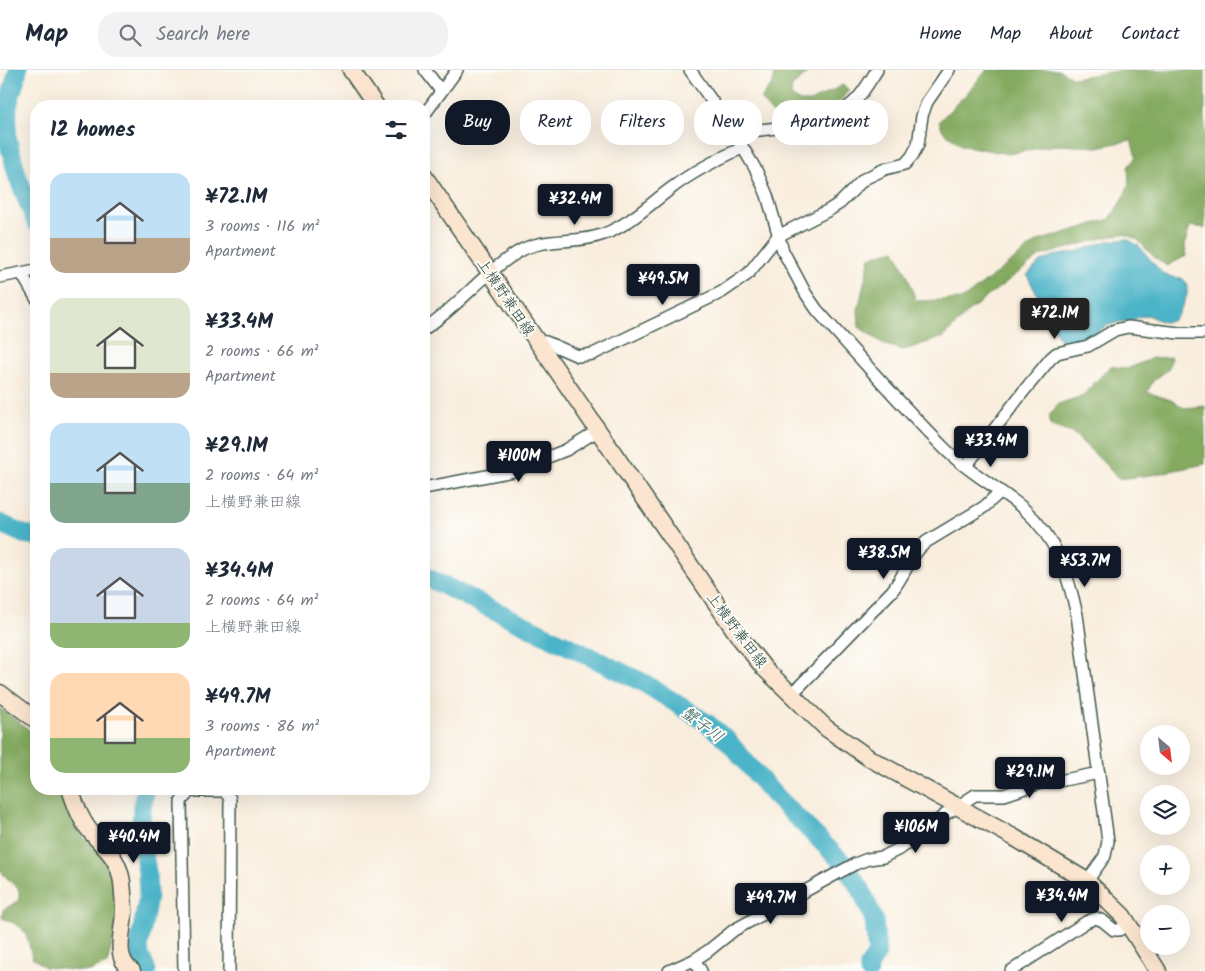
<!DOCTYPE html>
<meta charset="utf-8">
<style>
:root{--surface:#fff;--page:#f2f2f3;--text:#1f2937;--muted:#747a83;--line:#e0e1e3;--accent:#111827}
body{margin:0;font-family:Kalam,"Klee One",sans-serif;background:var(--page);color:var(--text);height:100vh;display:flex;flex-direction:column;font-size:19px;white-space:nowrap}
*{box-sizing:border-box;margin:0}
p{font-size:16px;color:var(--muted)}
.icon{flex:none;width:28px;height:28px;fill:none;stroke:currentColor;stroke-width:2;stroke-linecap:round;stroke-linejoin:round}
.map{position:relative;flex:1;overflow:hidden}
.details{position:absolute;left:30px;top:30px;width:400px;height:695px;display:flex;flex-direction:column;background:var(--surface);border-radius:20px;box-shadow:0 5px 20px #0002}
.details>*{flex:none}
.guide{position:absolute;left:445px;top:30px;width:475px;height:45px;display:flex;gap:10px}
.needle{width:32px;rotate:152deg}
.tools{position:absolute;left:1140px;top:655px;display:grid;gap:10px}
.tools a{display:grid;place-items:center;width:50px;height:50px;border-radius:50%;background:var(--surface);box-shadow:0 5px 20px #0002;font-size:25px}
.price{position:absolute;translate:-50% -42px;padding:0 11px;border-radius:5px;background:var(--accent);color:#fff;font-size:16px;line-height:32px;filter:drop-shadow(0 1px 2px #0008)}
.price::after{content:'';position:absolute;left:50%;top:30px;width:15px;height:11px;margin-left:-8px;background:inherit;clip-path:polygon(0 0,100% 0,50% 100%)}
.price.active{background:#222;color:#fff}
ul{padding:0;list-style:none}
li{display:flex;align-items:center;gap:15px;height:125px;padding:0 20px}
li span{display:grid;place-items:center;flex:none;width:140px;height:100px;border-radius:15px;color:#555}
li>.icon{margin-inline-start:auto}
span .icon{width:60px;height:60px;fill:#fffc;stroke-width:1}
li b{font-size:21px}
h2{display:flex;justify-content:space-between;align-items:center;height:60px;padding:0 20px;font-size:21px}
.chip{padding:0 18px;border-radius:20px;background:var(--surface);box-shadow:0 5px 20px #0002;font-size:18px;line-height:45px}
.chip.active{background:var(--accent);color:#fff}
header{display:flex;align-items:center;gap:30px;box-sizing:border-box;height:70px;padding:0 25px;background:var(--surface);border-bottom:1px solid var(--line)}
header strong{font-size:24px}
nav{display:flex;gap:28px;margin-inline-start:auto;font-size:18px}
.search{width:350px;height:45px;background:var(--page);display:flex;align-items:center;gap:12px;box-sizing:border-box;padding:0 18px;border-radius:20px;color:var(--muted);font-size:19px}
.map>svg:first-child{display:block}
.forest{fill:#84aa60;stroke:#52744a}
.water{fill:#4bb4c8;stroke:#35787e}
.lines{fill:none;stroke-linecap:round;stroke-linejoin:round}
.river{stroke:#4bb4c8;stroke-width:19}
.minor-casing{stroke:#40584e;stroke-width:14}
.secondary-casing{stroke:#40584e;stroke-width:19}
.minor{stroke:#fff;stroke-width:11}
.secondary{stroke:#fbe5cf;stroke-width:16}
.labels{text-anchor:middle;stroke-width:4;stroke-linejoin:round;paint-order:stroke}
.street-label{font-size:15px;fill:#1f3d34;stroke:#fdfcf7}
.water-label{font-size:16px;font-style:italic;fill:#2c6160;stroke:#fdfcf7}
</style>
<header>
<strong>Map</strong>
<div class="search"><svg class="icon" aria-label="search" viewBox="0 0 24 24"><circle cx="10" cy="10" r="6"/><path d="M15 15l6 6"/></svg>Search here</div>
<nav><a>Home</a><a>Map</a><a>About</a><a>Contact</a></nav>
</header>
<div class="map">
<svg width="1205" height="901" viewBox="0 0 1205 901">
<rect width="100%" height="100%" fill="#fdfcf7"/>
<filter id="ink" filterUnits="userSpaceOnUse"><feTurbulence type="fractalNoise" baseFrequency=".02" numOctaves="2"/><feDisplacementMap in="SourceGraphic" scale="10" xChannelSelector="R" yChannelSelector="G"/><feConvolveMatrix kernelMatrix="1 2 1 2 8 2 1 2 1" color-interpolation-filters="sRGB"/></filter>
<filter id="wash" filterUnits="userSpaceOnUse"><feTurbulence type="fractalNoise" baseFrequency=".0096" numOctaves="4" result="noise"/><feDisplacementMap in="SourceGraphic" scale="20" xChannelSelector="R" yChannelSelector="G"/><feGaussianBlur stdDeviation="1.12" result="paint"/><feColorMatrix in="noise" values="0 0 0 0 0 0 0 0 0 0 0 0 0 0 0 0 0 1.4 0 .05"/><feComposite in="paint" operator="in"/></filter>
<g filter="url(#wash)">
<rect width="100%" height="100%" fill="#f9eede"/>
<g class="forest">
<polygon points="774,0 806,0 807,4 792,16 791,26 800,32 810,32 843,15 849,20 840,31 821,39 782,48 772,43 761,30 765,23 773,14"/>
<polygon points="987,0 1059,0 1073,8 1124,0 1205,0 1205,158 1190,156 1185,174 1186,186 1167,196 1154,187 1137,169 1123,164 1103,168 1040,186 970,240 944,267 904,280 885,275 859,257 858,240 870,187 895,180 908,207 916,231 963,229 1038,171 1110,149 1123,128 1129,114 1128,97 1136,87 1131,70 1098,77 1055,75 1008,84 961,75 943,61 939,51 966,24"/>
<polygon points="1171,287 1169,299 1153,311 1147,322 1171,330 1184,338 1205,336 1205,394 1151,405 1118,409 1106,395 1074,364 1051,356 1049,346 1058,334 1082,326 1111,296 1127,299 1152,288"/>
<path d="M 0,638 L 36,665 L 36,719 L 63,719 L 81,764 L 97,781 L 110,801 L 118,831 L 114,866 L 107,894 L 89,901 L 80,901 L 45,897 L 32,888 C 26,862 28,858 2,848 L 3,840 L 19,830 L 19,820 L 0,801 Z"/>
</g>
<polygon class="water" points="1127,169 1139,176 1162,203 1172,207 1182,208 1187,213 1187,225 1178,245 1172,251 1163,252 1147,245 1138,247 1132,251 1119,252 1106,256 1082,272 1063,276 1027,205 1039,193 1053,186 1076,182 1107,171"/>
<g class="lines">
<g class="river">
<polyline points="18,0 8,36 7,67 18,108 36,152"/>
<polyline points="0,453 23,464 36,466"/>
<polyline points="424,506 644,613 707,653 726,669 774,725 841,791 861,819 874,850 877,884 869,895 869,901"/>
<polyline points="146,719 142,736 141,764 147,802 148,827 139,876 140,885 147,901"/>
</g>
</g>
</g>
<g filter="url(#ink)">
<g class="lines">
<defs>
<g id="minor">
<polyline points="425,0 441,21"/>
<path d="M 690,0 L 733,61 L 756,100 L 767,125 L 783,181 L 806,224 L 817,240 C 859,287 901,335 945,379 C 968,402 999,418 1024,439 C 1056,467 1068,504 1077,545 L 1108,771 L 1105,786 L 1087,811"/>
<polyline points="424,45 457,0"/>
<path d="M 733,61 C 742,59 750,61 760,60 C 789,57 836,52 857,29 C 865,20 871,9 877,0"/>
<polyline points="22,204 36,228"/>
<polyline points="0,207 36,200"/>
<path d="M 424,259 C 458,237 483,203 518,182 C 545,166 576,175 604,164 C 629,155 651,133 673,117 C 694,101 718,89 742,78"/>
<polyline points="536,271 546,272 578,286 593,284 722,222 748,204 778,166 829,140 840,133 864,109 885,99 905,94 912,86 918,75 922,46 927,32 949,0"/>
<polyline points="966,396 1023,322 1051,288 1057,283 1088,276 1115,260 1128,257 1179,263 1205,263"/>
<polyline points="424,418 513,401 566,380 597,361"/>
<path d="M 791,625 L 892,521 C 905,505 910,485 926,472 L 984,437 L 1000,422"/>
<polyline points="694,890 701,901"/>
<polyline points="184,901 181,731 190,721 225,721 230,729 229,901"/>
<polyline points="669,901 694,890 708,881 734,860 838,803 855,794 868,789 883,787 899,779 915,769 946,744 975,725 1004,725 1040,713 1064,710 1099,703"/>
<polyline points="1011,901 1086,852 1096,848 1103,851 1114,860 1119,860 1129,854"/>
</g>
<g id="secondary">
<polyline points="351,0 376,36"/>
<polyline points="424,106 740,568 764,598 826,658 869,688 1015,768 1087,811 1123,846 1158,901"/>
<polyline points="0,623 36,650"/>
<path d="M 70,719 C 75,733 80,749 90,761 C 105,779 118,786 122,812 C 123,823 124,833 124,843 C 123,863 113,888 132,901"/>
</g>
</defs>
<use href="#minor" class="minor-casing"/>
<use href="#secondary" class="secondary-casing"/>
<use href="#minor" class="minor"/>
<use href="#secondary" class="secondary"/>
</g>
</g>
<g class="labels">
<g class="street-label">
<text transform="translate(506 227) rotate(56)" y="5">上横野兼田線</text>
<text transform="translate(737 560) rotate(53)" y="5">上横野兼田線</text>
</g>
<g class="water-label">
<text transform="translate(703 654) rotate(37)" y="6">蟹子川</text>
</g>
</g>
</svg>
<div class="tools">
<a><svg class="needle" viewBox="-14 -14 28 28"><path d="M0-13l5 13h-10z" fill="#e53935"/><path d="M0 13l5-13h-10z" fill="#747a83"/></svg></a>
<a><svg class="icon" aria-label="layers" viewBox="0 0 24 24"><path d="M12 4l9 5-9 5-9-5zM3 14l9 5 9-5"/></svg></a>
<a>+</a>
<a>−</a>
</div>
<b class="price" style="left:575px;top:156px">¥32.4M</b>
<b class="price" style="left:663px;top:236px">¥49.5M</b>
<b class="price active" style="left:1055px;top:270px">¥72.1M</b>
<b class="price" style="left:991px;top:398px">¥33.4M</b>
<b class="price" style="left:519px;top:413px">¥100M</b>
<b class="price" style="left:884px;top:510px">¥38.5M</b>
<b class="price" style="left:1085px;top:518px">¥53.7M</b>
<b class="price" style="left:1030px;top:729px">¥29.1M</b>
<b class="price" style="left:916px;top:784px">¥106M</b>
<b class="price" style="left:134px;top:794px">¥40.4M</b>
<b class="price" style="left:1062px;top:853px">¥34.4M</b>
<b class="price" style="left:771px;top:855px">¥49.7M</b>
<div class="guide">
<a class="chip active">Buy</a>
<a class="chip">Rent</a>
<a class="chip">Filters</a>
<a class="chip">New</a>
<a class="chip">Apartment</a>
</div>
<section class="details">
<h2>12 homes<svg class="icon" aria-label="filters" viewBox="0 0 24 24"><path d="M4 7h16M4 17h16"/><circle cx="9" cy="7" r="2"/><circle cx="15" cy="17" r="2"/></svg></h2>
<ul>
<li><span style="background:linear-gradient(#bfe0f5 65%,#b9a48a 0)"><svg class="icon" aria-label="home" viewBox="0 0 24 24"><path d="M3 11l9-7 9 7M6 9v11h12V9"/></svg></span><div><b>¥72.1M</b><p>3 rooms · 116 m²</p><p>Apartment</p></div></li>
<li><span style="background:linear-gradient(#dfe7d0 75%,#b9a48a 0)"><svg class="icon" aria-label="home" viewBox="0 0 24 24"><path d="M3 11l9-7 9 7M6 9v11h12V9"/></svg></span><div><b>¥33.4M</b><p>2 rooms · 66 m²</p><p>Apartment</p></div></li>
<li><span style="background:linear-gradient(#bfe0f5 60%,#7fa58c 0)"><svg class="icon" aria-label="home" viewBox="0 0 24 24"><path d="M3 11l9-7 9 7M6 9v11h12V9"/></svg></span><div><b>¥29.1M</b><p>2 rooms · 64 m²</p><p>上横野兼田線</p></div></li>
<li><span style="background:linear-gradient(#c9d6e8 75%,#8fb573 0)"><svg class="icon" aria-label="home" viewBox="0 0 24 24"><path d="M3 11l9-7 9 7M6 9v11h12V9"/></svg></span><div><b>¥34.4M</b><p>2 rooms · 64 m²</p><p>上横野兼田線</p></div></li>
<li><span style="background:linear-gradient(#ffd9b3 65%,#8fb573 0)"><svg class="icon" aria-label="home" viewBox="0 0 24 24"><path d="M3 11l9-7 9 7M6 9v11h12V9"/></svg></span><div><b>¥49.7M</b><p>3 rooms · 86 m²</p><p>Apartment</p></div></li>
</ul>
</section>
</div>
